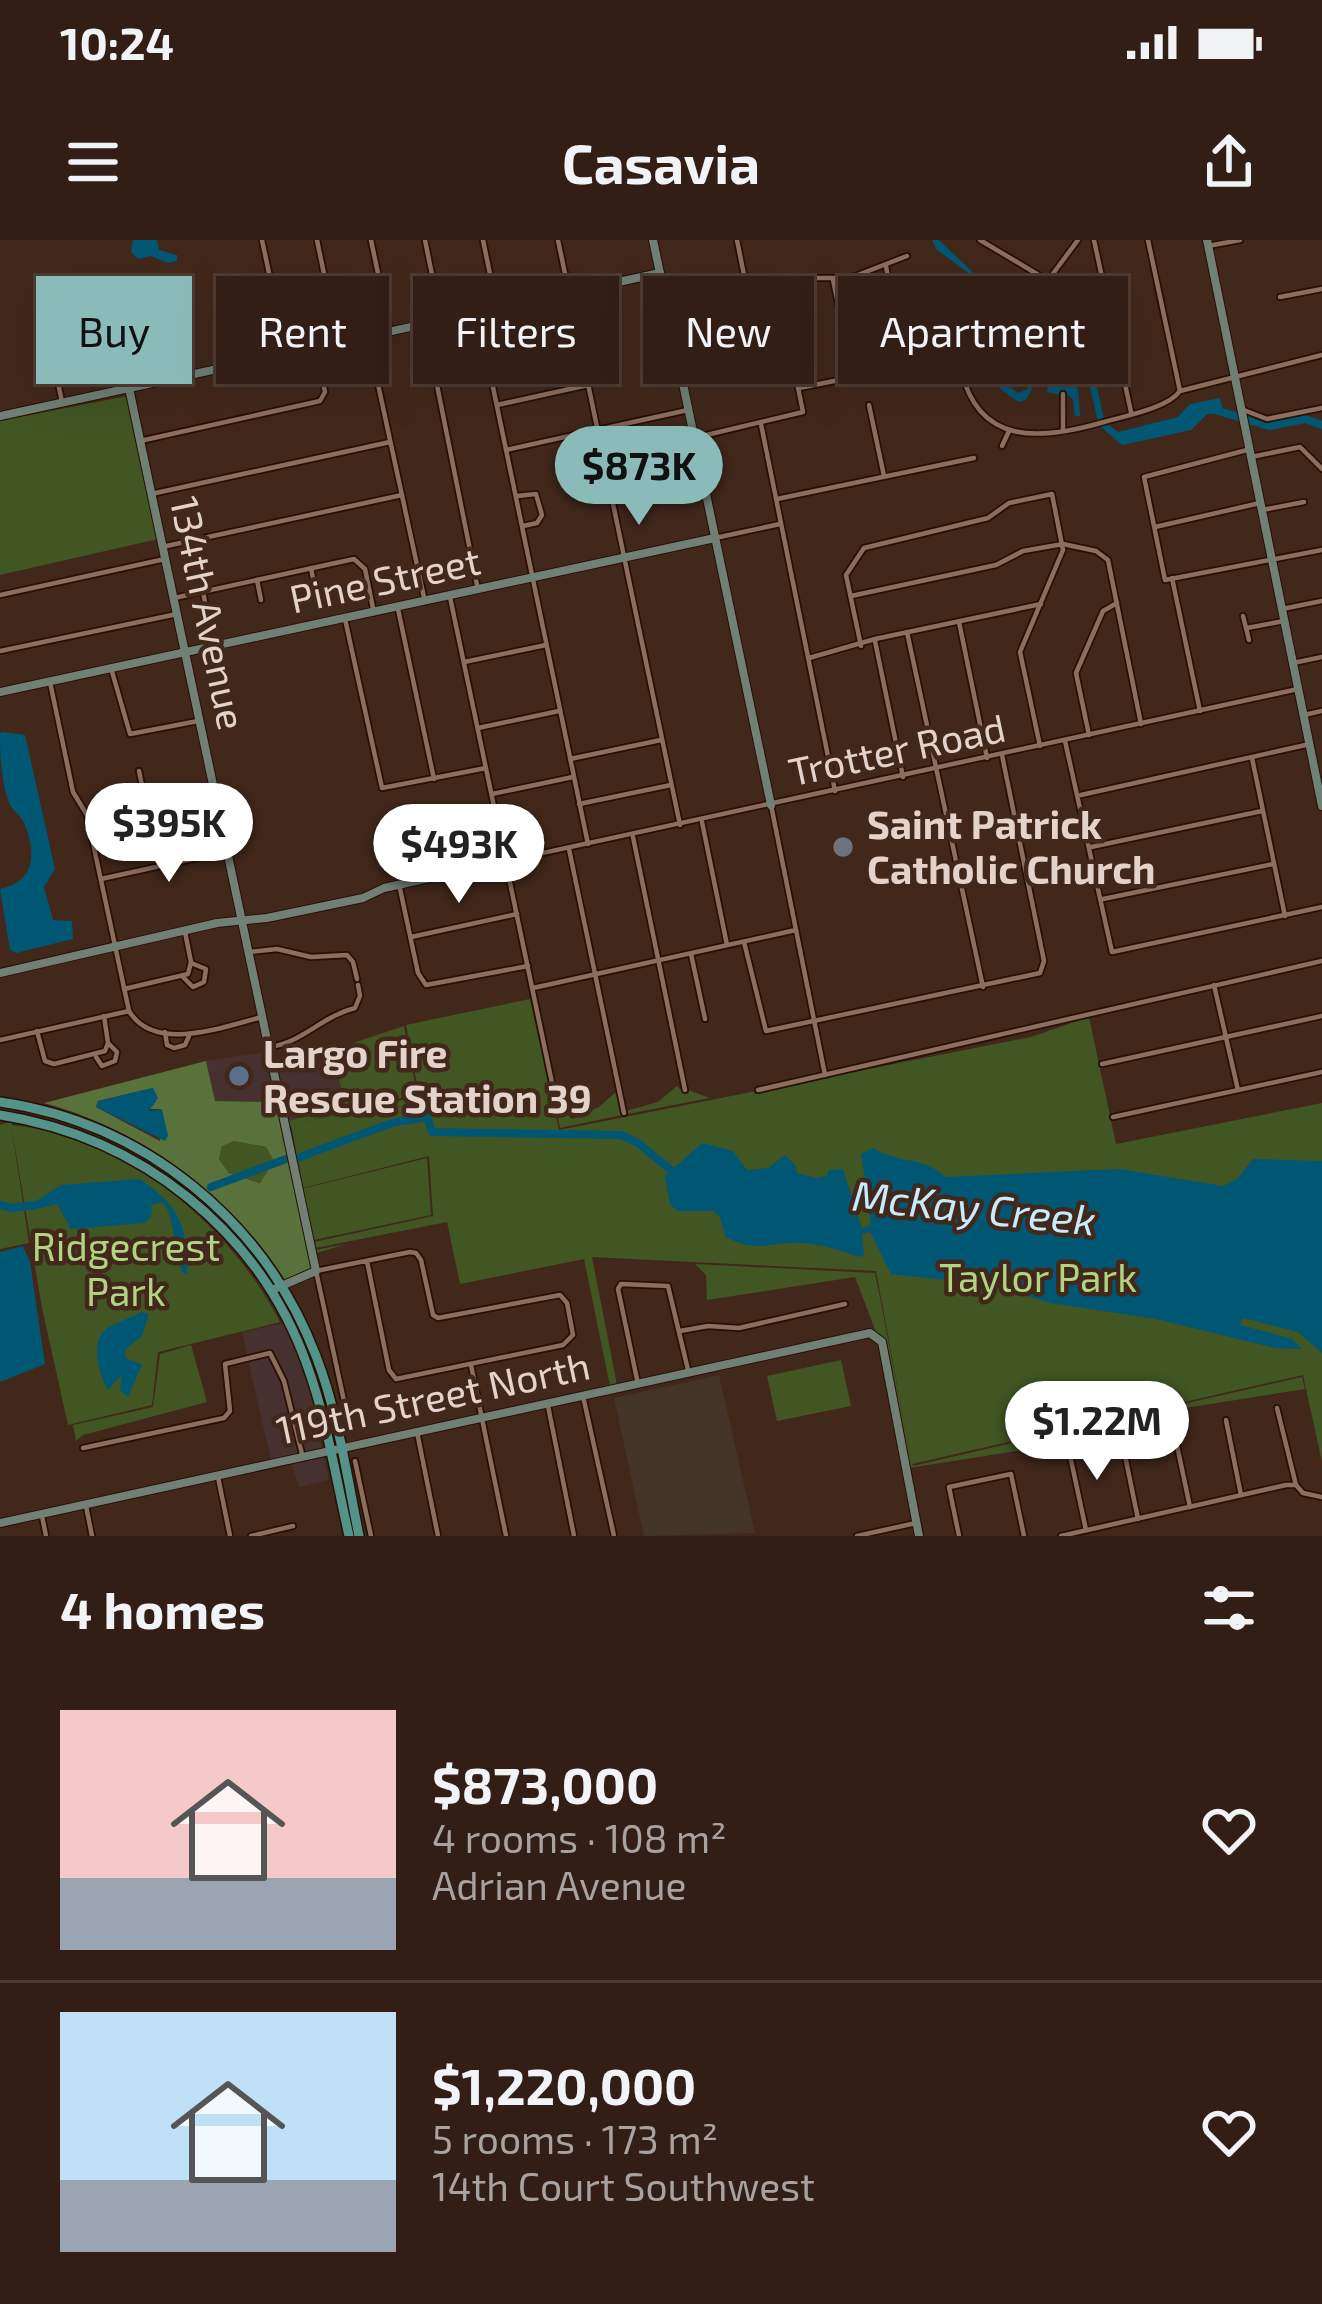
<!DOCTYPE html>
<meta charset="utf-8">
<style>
:root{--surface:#321e14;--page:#3a271d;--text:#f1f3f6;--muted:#a8a2a0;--line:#4d3c34;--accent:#8bbbb9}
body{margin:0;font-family:"Exo 2",sans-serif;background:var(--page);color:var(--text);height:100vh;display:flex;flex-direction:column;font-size:45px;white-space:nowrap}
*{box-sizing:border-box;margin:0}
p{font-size:39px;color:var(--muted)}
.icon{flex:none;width:66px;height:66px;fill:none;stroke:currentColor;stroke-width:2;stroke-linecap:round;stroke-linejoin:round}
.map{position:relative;height:1296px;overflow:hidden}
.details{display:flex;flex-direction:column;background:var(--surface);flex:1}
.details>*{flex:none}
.banner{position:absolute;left:36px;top:36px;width:1251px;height:108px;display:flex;gap:24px}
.price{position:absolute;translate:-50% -102px;padding:0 27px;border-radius:42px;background:#fff;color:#222;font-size:39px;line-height:78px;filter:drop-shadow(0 3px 6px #0008)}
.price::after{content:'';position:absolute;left:50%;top:72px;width:36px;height:27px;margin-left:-18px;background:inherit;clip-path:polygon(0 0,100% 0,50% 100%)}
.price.current{background:var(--accent);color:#111}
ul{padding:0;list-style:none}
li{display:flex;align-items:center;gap:36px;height:300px;padding:0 60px}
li+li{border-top:3px solid var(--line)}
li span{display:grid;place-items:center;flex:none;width:336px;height:240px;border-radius:0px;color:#555}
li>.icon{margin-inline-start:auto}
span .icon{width:144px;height:144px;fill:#fffc;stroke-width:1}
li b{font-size:51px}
h2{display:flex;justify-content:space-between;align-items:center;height:144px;padding:0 60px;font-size:51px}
.chip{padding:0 42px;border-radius:0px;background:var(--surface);box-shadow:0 12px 48px #0002,0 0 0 3px var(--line);font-size:42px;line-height:108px}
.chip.current{background:var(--accent);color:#111}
.status{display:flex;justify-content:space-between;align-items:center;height:84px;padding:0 60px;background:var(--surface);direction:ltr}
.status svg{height:33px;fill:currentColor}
header{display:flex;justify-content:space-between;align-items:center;height:156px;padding:0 60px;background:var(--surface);font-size:54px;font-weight:700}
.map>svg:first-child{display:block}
.commercial{fill:#46312f}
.education{fill:#433427}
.green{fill:#415623}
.forest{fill:#59713a;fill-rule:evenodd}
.water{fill:#005774}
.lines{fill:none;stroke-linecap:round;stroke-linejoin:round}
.river{stroke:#005774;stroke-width:8}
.street-casing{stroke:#281005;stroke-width:8}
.secondary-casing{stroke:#281005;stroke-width:10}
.primary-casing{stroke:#281005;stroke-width:12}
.street{stroke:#8c6e5f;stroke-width:4.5}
.secondary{stroke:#708075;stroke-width:8}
.primary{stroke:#54938a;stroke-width:9}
.worship-dot{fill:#6b7280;stroke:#42281b;stroke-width:4.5}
.service-dot{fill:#5c6f8a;stroke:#42281b;stroke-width:4.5}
.labels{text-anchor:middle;stroke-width:9;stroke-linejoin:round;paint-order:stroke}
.street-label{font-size:39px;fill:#e4d3cb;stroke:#42281b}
.poi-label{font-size:39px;font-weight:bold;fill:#e4d3cb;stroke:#42281b;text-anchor:start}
.park-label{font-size:39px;fill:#b0d482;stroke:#42281b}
.water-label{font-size:42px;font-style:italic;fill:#c6ebfd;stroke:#42281b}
</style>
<div class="status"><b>10:24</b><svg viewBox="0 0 49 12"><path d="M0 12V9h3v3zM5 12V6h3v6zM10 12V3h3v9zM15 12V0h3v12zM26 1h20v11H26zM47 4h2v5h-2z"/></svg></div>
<header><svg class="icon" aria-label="menu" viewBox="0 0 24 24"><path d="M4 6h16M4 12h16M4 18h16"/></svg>Casavia<svg class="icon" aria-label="share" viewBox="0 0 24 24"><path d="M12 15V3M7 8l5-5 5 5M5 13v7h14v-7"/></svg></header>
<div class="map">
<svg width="1322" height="1296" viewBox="0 0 1322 1296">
<rect width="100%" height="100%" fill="#42281b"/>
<g class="commercial">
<polygon points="267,812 282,882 281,882 276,862 215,861 206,821"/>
<polygon points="335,820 346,867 287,881 277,833"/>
<polygon points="286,1083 311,1147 322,1210 304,1213 293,1161 272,1111 247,1115 242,1092"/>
<polygon points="268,1116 288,1162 299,1214 271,1220 248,1120"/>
<polygon points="323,1214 329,1240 299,1247 291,1222"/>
</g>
<polygon class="education" points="719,1135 755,1293 644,1296 614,1158"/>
<g class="green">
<polygon points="127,156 158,299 0,335 0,181"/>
<polygon points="530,759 559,890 1031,797 1089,777 1116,904 1322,863 1322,1222 1303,1135 912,1224 876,1031 592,1017 617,1145 610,1146 584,1019 460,1044 447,982 315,1008 314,1002 433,976 429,916 303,948 291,885 419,856 406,785"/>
<polygon points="404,786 417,854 289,886 301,949 427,918 431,975 314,1000 316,1010 346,1004 314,1014 287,881 346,867 334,820 344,806"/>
<polygon points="677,846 684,853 688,850 710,858 627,874 626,871 658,862"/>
<polygon points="617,851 622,875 560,888 554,859 572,879 599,867"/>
<path d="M 12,881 L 12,885 C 125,897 229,983 280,1082 L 158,1112 L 152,1165 L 68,1185 L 42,1068 L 11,884 L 29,1003 L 0,1009 L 0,885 Z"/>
<polygon points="234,901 266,907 274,921 261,943 229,933 219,919 222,905"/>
<polygon points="695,1024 875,1033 913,1226 1072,1189 1072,1196 1042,1207 909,1228 884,1101 876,1092 855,1037 707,1060 706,1035"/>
<polygon points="191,1105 207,1162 83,1195 76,1201 73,1185 153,1167 160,1114"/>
<polygon points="841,1120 851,1166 777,1181 767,1136"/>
<polygon points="1302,1137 1305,1149 1122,1178"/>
</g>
<path class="forest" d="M 206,821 L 215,861 L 276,862 L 313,1030 L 285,1040 C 232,956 141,889 44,863 ZM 153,848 L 156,861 L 149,869 L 162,869 L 160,901 L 96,867 L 98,861 ZM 234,901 L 266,907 L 274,921 L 260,943 L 229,933 L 219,919 L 222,906 Z"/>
<g class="water">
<polygon points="133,0 157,0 159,10 177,15 177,21 168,23 151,16 138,19 131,12"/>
<path d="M 932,0 L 939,0 L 1003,61 C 1005,90 991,109 999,138 L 1018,153 L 1028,149 L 1034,119 C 1061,108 1072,118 1094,133 L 1104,180 L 1098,181 L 1087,135 C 1043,96 1043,131 1026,160 L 1019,162 C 949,118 1008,96 986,54 C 977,36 951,21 936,9 Z"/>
<polygon points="1053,133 1061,134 1078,149 1080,176 1075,176 1073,160 1065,152 1060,155 1047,152 1049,135"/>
<polygon points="1220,158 1224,174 1207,174 1191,190 1122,205 1100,186 1107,184 1118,192 1178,177 1190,164"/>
<path d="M 4,492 L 25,495 L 55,629 L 44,647 L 53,680 L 72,681 L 73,699 L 16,713 L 10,710 L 0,649 C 35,642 37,613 24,583 C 20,574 11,570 8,560 C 1,538 0,516 0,493 Z"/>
<polygon points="153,848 158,858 149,871 162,869 168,896 165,901 96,867 98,861"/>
<path d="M 702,903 L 733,911 L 747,930 L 768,928 L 785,915 L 796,926 L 797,933 L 816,938 L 827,936 L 829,930 L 843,929 L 862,989 L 871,984 L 861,914 L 873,908 C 897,924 925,916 945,937 L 1119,929 L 1223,946 L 1237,939 L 1253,919 L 1322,921 L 1322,1113 L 1298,1092 L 1243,1078 L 1240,1085 L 1292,1099 L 1302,1109 L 1275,1108 L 1156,1079 L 1051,1063 L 990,1045 L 891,1034 L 870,992 L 862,994 L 864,1015 L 858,1017 C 840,1010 821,1004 802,1003 C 773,1001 756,1014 726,997 L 720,977 L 713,971 L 677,971 L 670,964 L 665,936 Z"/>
<path d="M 140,939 C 178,965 189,986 187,1035 L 182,1032 L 169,972 L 162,962 L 151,965 L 152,976 L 145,983 L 71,989 L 57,964 L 32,970 L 25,968 L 61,945 Z"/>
<polygon points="23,1006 30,1022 45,1124 0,1142 0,1012"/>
<path d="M 141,1072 L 149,1074 L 142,1096 L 125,1110 L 126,1118 L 142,1125 L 128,1157 L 120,1150 L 122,1134 L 108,1150 C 100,1137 90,1104 104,1091 C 111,1083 131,1079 141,1072 Z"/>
</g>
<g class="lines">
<g class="river">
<polyline points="1215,170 1269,186 1305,179 1322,185"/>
<polyline points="297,918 392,883 427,877 432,892 621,895 638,903 677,935"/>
<polyline points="211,947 286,919"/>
<polyline points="0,965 12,968 34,965"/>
</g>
<defs>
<g id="street">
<polyline points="262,0 286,113"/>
<polyline points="317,0 338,102"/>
<polyline points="371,0 390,91"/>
<polyline points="425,0 441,79"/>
<polyline points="483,0 497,68"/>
<polyline points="558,0 680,585"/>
<polyline points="737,0 746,45 794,38 850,38 907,16"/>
<path d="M 980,0 L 1047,40 C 1051,50 1051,61 1056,70 C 1063,87 1100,107 1117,107"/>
<polyline points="1094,0 1131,172"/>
<polyline points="1148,0 1180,151"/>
<polyline points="1208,6 1240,0"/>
<polyline points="1049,39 1078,0"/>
<polyline points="833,40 854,137"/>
<polyline points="37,41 62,162"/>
<polyline points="1280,57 1322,49"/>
<path d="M 896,74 L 947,65 C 956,84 957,108 961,129 C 978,207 1042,200 1104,182 C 1125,176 1168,168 1180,151 L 1322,115"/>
<polyline points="478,75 588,604"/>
<polyline points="425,85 478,350"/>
<polyline points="368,98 425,362"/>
<polyline points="1010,114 1026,92 1056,71"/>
<polyline points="488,124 578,101"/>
<polyline points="799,148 854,137 902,121 886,26"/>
<polyline points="1063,154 1063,191"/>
<polyline points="497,165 588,145"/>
<polyline points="869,165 884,236"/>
<polyline points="1241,169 1267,179 1322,168"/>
<polyline points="761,184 835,551"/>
<polyline points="694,198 803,172 776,39"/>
<polyline points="140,201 320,161 325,152 316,107"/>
<polyline points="1002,206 1009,191"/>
<polyline points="506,210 688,170"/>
<polyline points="1247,210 1144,237 1165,340 1322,310"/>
<polyline points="1251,217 1300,207 1322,229"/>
<polyline points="151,254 390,202"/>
<polyline points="517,256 536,254 542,275 537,283 523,286"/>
<polyline points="777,259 974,218"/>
<polyline points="1262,270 1304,262"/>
<polyline points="1155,287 1260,263"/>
<polyline points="715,298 780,284"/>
<polyline points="162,307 402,255"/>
<polyline points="311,328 315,349"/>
<polyline points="1172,338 1200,471"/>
<polyline points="257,340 261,360"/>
<polyline points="203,352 207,372"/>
<polyline points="0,355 165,319"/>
<polyline points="851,356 996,325 1023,311 1063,304 1096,311 1108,320 1141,484"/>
<polyline points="450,357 555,857"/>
<polyline points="174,358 354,319 365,329 374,373"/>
<polyline points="398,369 434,539"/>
<polyline points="1282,369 1322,361"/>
<polyline points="1243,376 1249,400"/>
<polyline points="345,379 382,548 486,528"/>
<polyline points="959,382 987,518"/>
<polyline points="1247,388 1284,381"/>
<polyline points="907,392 983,747"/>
<polyline points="875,401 903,537"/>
<polyline points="861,406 846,335 864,308 988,278 1009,263 1052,254 1063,310 1020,412 1040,506"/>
<polyline points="0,411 177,374"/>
<polyline points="809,418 875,399 1041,364"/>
<polyline points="464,422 546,405"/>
<polyline points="1293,423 1322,417"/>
<polyline points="111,428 130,494 198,481"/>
<polyline points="50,442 73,552 87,575 129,771"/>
<polyline points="1304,475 1322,471"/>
<polyline points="478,488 559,471"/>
<polyline points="1089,495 1076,433 1103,371 1117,363"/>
<polyline points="1065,501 1112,712 1322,667"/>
<polyline points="1252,518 1285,676"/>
<polyline points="570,519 661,500"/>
<polyline points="139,531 145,560"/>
<polyline points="492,554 573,537"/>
<polyline points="1081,555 1310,504"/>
<polyline points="579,564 671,545"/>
<polyline points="771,565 825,835"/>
<polyline points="87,575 215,547"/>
<polyline points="702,582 727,705"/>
<polyline points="633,597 685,850"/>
<polyline points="1091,607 1262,571"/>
<polyline points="569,609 624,873"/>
<polyline points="506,621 1298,449"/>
<polyline points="101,639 224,612"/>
<polyline points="399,644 418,733 426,745 528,726"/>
<polyline points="1103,659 1273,624"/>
<polyline points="411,697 517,674"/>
<polyline points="744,702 766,791 1040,733 1044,721 1002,515"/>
<polyline points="250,712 277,709 311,717 347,715 353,722 357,739"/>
<polyline points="691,714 705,779"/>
<polyline points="182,736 193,747 204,742 206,729 191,723"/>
<polyline points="1214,745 1238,850"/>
<polyline points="533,748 796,690"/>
<polyline points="124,749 188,734 191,722 185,692"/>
<polyline points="37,791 45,821 54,824 105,811 108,803 104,776"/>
<polyline points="165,792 167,805 174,808 185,805 189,796"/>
<path d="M 0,800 L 129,771 C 155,814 225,786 262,777"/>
<path d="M 269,807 C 302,803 322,776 355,768 L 360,756 L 358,745"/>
<polyline points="96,817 102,826 115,821 117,812 108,803"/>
<polyline points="1102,824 1322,776"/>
<polyline points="758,850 1322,721"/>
<polyline points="1113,877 1322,832"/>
<polyline points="680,1091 708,1086 739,1088 845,1064"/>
<polyline points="471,1125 506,1296"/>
<polyline points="638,1144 618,1049 621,1044 668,1046 689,1134"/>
<polyline points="583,1156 614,1296"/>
<polyline points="548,1166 574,1296"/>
<polyline points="1277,1168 1296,1245"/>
<polyline points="1226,1180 1241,1255"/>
<polyline points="1172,1182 1190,1267"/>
<polyline points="349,1184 316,1031 410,1012 416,1013 421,1020 433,1075 438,1078 560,1055 567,1063 573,1095 563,1105 396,1139 389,1130 367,1021"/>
<polyline points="417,1192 438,1296"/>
<polyline points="1122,1201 1138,1279"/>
<polyline points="1068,1206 1086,1290"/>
<polyline points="83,1208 224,1178 230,1171 225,1124 270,1113 284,1141 302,1214"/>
<polyline points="355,1221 371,1296"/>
<polyline points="218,1237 230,1296"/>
<polyline points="86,1266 92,1296"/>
<polyline points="42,1276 46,1296"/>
<polyline points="251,1296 293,1286"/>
<polyline points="857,1296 916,1283"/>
<polyline points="959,1296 949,1247 1011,1234 1024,1296"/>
<polyline points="1061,1296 1286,1245 1296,1245 1303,1253 1322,1257"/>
</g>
<g id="secondary">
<polyline points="653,0 771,565"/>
<polyline points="1207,0 1322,566"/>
<polyline points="129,148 316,1031 272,1050"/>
<polyline points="0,176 660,33"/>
<polyline points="0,452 715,298"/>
<polyline points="0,733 217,683 267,678 363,658 384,648 506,621"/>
<polyline points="0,1283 870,1093 882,1102 919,1296"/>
</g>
<g id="primary">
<path d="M 0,862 C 144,883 264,980 316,1116 C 338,1173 347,1236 359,1296"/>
<path d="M 0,875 C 140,897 259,990 307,1125 C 327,1180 336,1239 349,1296"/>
</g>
</defs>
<use href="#street" class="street-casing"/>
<use href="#secondary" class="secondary-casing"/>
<use href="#primary" class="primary-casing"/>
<use href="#street" class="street"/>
<use href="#secondary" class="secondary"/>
<use href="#primary" class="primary"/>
</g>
<circle class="worship-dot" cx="843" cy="607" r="12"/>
<circle class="service-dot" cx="239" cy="836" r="12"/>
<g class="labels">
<g class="street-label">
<text transform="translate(385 340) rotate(-12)" y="14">Pine Street</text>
<text transform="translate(208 373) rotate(78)" y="14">134th Avenue</text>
<text transform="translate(897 510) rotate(-12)" y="14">Trotter Road</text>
<text transform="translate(433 1158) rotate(-12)" y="14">119th Street North</text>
</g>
<g class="poi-label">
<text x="867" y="599">Saint Patrick<tspan x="867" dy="45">Catholic Church</tspan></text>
<text x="263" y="828">Largo Fire<tspan x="263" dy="45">Rescue Station 39</tspan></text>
</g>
<g class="park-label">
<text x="126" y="1021">Ridgecrest<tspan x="126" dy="45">Park</tspan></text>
<text x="1038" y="1052">Taylor Park</text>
</g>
<g class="water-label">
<text transform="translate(974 968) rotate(6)" y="15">McKay Creek</text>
</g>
</g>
</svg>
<b class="price current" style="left:639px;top:288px">$873K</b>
<b class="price" style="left:169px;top:645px">$395K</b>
<b class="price" style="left:459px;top:666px">$493K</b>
<b class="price" style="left:1097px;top:1243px">$1.22M</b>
<div class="banner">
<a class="chip current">Buy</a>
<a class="chip">Rent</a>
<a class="chip">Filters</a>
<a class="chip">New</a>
<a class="chip">Apartment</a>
</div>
</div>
<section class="details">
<h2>4 homes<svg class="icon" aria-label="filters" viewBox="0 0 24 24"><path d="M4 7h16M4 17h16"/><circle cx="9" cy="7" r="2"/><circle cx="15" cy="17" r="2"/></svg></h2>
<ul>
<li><span style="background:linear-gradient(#f6c9c9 70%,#9aa5b1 0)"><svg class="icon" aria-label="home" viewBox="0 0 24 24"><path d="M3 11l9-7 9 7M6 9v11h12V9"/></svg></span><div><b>$873,000</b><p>4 rooms · 108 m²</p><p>Adrian Avenue</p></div><svg class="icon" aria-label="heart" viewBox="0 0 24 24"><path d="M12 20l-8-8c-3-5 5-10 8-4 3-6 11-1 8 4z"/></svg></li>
<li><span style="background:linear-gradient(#bfe0f5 70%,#9aa5b1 0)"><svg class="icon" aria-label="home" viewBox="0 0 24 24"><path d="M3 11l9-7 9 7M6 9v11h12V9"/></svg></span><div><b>$1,220,000</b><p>5 rooms · 173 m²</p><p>14th Court Southwest</p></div><svg class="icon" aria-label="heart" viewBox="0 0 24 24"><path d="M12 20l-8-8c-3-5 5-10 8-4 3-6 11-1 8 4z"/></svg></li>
</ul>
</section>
